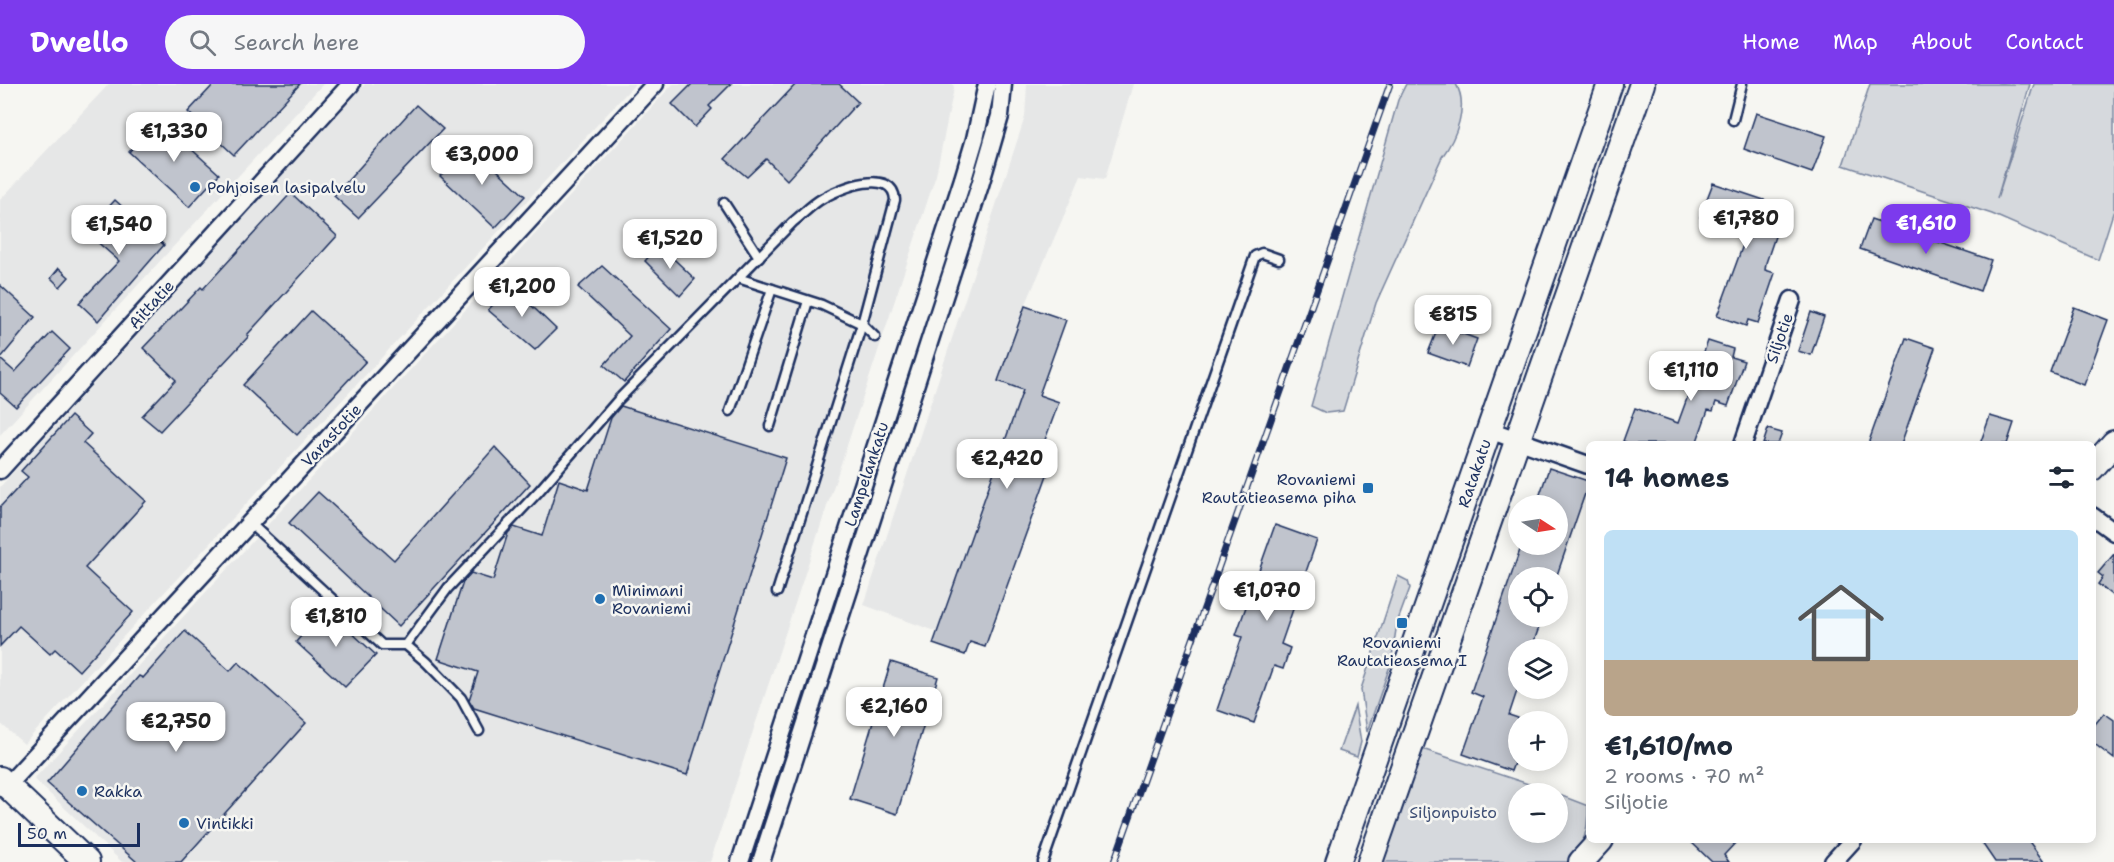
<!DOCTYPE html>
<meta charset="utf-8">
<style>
:root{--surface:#fff;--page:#f6f6f7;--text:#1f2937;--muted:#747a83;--line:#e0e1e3;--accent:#7c3aed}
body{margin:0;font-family:"Shantell Sans",sans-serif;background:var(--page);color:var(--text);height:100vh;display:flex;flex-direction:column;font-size:22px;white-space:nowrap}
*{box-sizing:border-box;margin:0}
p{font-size:20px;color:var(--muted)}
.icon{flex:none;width:33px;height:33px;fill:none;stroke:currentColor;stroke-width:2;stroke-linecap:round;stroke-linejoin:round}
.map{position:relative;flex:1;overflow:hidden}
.panel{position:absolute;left:1586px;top:357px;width:510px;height:402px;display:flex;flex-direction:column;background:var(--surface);border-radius:9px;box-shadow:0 3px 15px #0003}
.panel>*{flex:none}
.needle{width:39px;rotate:102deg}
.buttons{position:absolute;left:1508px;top:411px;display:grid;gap:12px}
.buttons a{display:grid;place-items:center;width:60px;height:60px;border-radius:50%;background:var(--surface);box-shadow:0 3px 15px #0003;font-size:30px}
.scale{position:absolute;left:18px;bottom:15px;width:122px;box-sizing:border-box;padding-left:6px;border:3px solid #1b2f5e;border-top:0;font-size:16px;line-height:21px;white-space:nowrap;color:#1b2f5e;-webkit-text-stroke:4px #f6f6f2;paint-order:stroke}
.price{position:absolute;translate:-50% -51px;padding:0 14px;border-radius:12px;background:#fff;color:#222;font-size:20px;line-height:39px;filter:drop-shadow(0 2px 3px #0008)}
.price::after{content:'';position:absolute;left:50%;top:36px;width:18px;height:14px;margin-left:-9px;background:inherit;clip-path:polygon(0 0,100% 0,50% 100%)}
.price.current{background:var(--accent);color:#fff}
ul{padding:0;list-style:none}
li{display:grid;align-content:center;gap:12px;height:318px;padding:0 18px}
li+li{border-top:2px solid var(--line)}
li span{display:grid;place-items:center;height:186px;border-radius:9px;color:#555}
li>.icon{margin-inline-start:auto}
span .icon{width:108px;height:108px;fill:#fffc;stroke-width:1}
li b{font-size:26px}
h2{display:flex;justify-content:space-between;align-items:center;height:72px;padding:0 18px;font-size:26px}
header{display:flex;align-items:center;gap:36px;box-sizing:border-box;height:84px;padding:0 30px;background:var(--accent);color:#fff}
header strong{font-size:28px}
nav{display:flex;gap:33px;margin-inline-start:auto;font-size:21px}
.search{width:420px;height:54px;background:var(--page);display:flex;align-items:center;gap:15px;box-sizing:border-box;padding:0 21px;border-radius:33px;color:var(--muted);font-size:22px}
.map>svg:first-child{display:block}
.built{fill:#e6e7e7}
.green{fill:#d6d9dd;stroke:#78849e;stroke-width:1.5}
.building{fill:#c0c4cd;stroke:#1b2f5e;stroke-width:1.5}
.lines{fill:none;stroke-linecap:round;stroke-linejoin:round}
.lane-casing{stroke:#1b2f5e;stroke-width:13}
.street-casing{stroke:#1b2f5e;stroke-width:21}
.secondary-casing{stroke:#1b2f5e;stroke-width:28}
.lane{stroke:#f6f6f2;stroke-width:8}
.street{stroke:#f6f6f2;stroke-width:16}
.secondary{stroke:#f6f6f2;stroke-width:24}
.rail-casing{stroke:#1b2f5e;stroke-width:7}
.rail{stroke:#f6f6f2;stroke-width:4.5;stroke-dasharray:14;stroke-linecap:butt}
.poi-dot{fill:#1f6fb2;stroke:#f6f6f2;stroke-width:2}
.labels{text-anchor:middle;stroke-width:5;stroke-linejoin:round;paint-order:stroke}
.poi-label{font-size:16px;fill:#1b2f5e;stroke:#f6f6f2;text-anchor:start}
.street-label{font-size:16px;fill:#1b2f5e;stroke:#f6f6f2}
.park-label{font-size:16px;fill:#405177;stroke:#f6f6f2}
</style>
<header>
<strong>Dwello</strong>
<div class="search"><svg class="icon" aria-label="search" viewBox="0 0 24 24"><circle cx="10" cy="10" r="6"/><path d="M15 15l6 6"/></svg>Search here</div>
<nav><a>Home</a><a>Map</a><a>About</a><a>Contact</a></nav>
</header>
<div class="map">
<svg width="2114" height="778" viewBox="0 0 2114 778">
<rect width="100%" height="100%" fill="#f6f6f2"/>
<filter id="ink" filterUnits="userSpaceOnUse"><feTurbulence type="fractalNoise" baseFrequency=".0167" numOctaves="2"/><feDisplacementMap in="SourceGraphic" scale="12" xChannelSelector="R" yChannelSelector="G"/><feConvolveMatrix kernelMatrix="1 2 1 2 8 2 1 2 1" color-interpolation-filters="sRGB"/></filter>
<g filter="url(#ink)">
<g class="built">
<polygon points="109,0 323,0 0,351 0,116"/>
<polygon points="365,0 635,0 24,660 0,639 0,403"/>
<polygon points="673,0 953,0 954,4 936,91 710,778 122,778 34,695"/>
<polygon points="1027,0 1133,0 1105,95 1081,92 1025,222 998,296 1023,306 937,548 864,521 1025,33"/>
</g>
<g class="green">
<path d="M 1406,0 L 1456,0 C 1469,22 1456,54 1442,73 L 1376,219 L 1343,327 L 1326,329 L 1311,322 L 1398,16 Z"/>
<polygon points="1870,0 2030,0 1997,115 2034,0 2114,0 2114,126 2098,176 1992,130 1843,81"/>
<polygon points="1398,492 1408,497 1410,504 1397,539 1391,579 1367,648 1361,605"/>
<polygon points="1355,622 1361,658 1357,673 1339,667"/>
<path d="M 1419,664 L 1556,709 L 1518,710 L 1518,748 L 1557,748 L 1557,710 L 1588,722 C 1588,750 1585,756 1569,778 L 1381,778 Z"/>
</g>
<g class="building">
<polygon points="214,0 300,0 234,71 188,28"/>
<polygon points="692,0 731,0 709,22 712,25 695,43 672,20"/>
<polygon points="796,0 839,0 858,18 787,96 766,75 747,93 725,75"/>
<polygon points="416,21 443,45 358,134 334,112"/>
<polygon points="1756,29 1826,52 1812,89 1744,65"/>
<polygon points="158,35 219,90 189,123 129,68"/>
<polygon points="469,60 525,112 495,144 440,92"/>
<polygon points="1713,99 1785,123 1766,179 1765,186 1775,189 1758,239 1748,236 1746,242 1717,232 1747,150 1700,133"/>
<polygon points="291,109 337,152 247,251 249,252 160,347 142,332 176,296 143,264 201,203 203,205"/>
<polygon points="115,116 164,161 98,237 79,219 119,177 86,148"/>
<polygon points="1871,135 1991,176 1980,207 1860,165"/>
<polygon points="659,161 695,195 680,212 645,177"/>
<polygon points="602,182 671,245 624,298 604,281 630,252 578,203"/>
<polygon points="59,184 69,193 60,203 51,194"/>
<polygon points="0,201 35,233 0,275"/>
<polygon points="511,202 556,245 535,266 488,226"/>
<polygon points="1025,222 1066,236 1039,311 1059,318 1042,364 1055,369 985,563 970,558 965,571 933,560 1023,306 998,297"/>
<polygon points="2074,223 2108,236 2084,301 2050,288"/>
<polygon points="311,227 366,277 297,351 243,301"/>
<polygon points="1811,228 1824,233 1811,271 1798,267"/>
<polygon points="1439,241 1477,255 1467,283 1428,269"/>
<polygon points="52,248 70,265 16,323 0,309 0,275 15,288"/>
<polygon points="1906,254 1935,264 1901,360 1868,360"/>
<polygon points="1708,257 1733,265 1731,273 1744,277 1728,322 1716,318 1713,327 1708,326 1696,360 1630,360 1623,357 1635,324 1678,339"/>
<polygon points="621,322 786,374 687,691 474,624 469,616 478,588 438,575 463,498 471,489 493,496 508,449 514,443 542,452 559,396 588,406 611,334"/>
<polygon points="71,332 91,350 83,359 146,417 85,484 133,528 79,587 55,565 50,570 19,542 0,562 0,423 28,393 21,387"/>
<polygon points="1990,332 2014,339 2007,360 1980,360"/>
<polygon points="1768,345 1782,349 1778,360 1763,360"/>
<polygon points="495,363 530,400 399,542 289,439 318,408 394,476"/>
<polygon points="1549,384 1588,397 1588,401 1556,494 1518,494 1518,532 1543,532 1531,566 1518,566 1518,604 1509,631 1518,634 1518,669 1511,687 1463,670 1483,613 1471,608 1522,460 1557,460 1557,422 1536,422"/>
<polygon points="1275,441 1317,456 1281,560 1290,564 1283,585 1274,582 1254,639 1217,626 1242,553 1236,551"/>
<polygon points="2114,470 2114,513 2098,500 2103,493 2098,489"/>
<polygon points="325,524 376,571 345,603 296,558"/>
<polygon points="185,547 230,587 238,578 306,639 181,778 137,778 47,699 139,592 143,594"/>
<polygon points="891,578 938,593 897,730 850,715"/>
<polygon points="2104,629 2114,636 2114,675 2092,658 2092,644"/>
<polygon points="1689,756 1738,756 1724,771 1729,778 1712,778"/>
<polygon points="1980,756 2028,756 2044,778 1995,778"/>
</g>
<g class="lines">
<defs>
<g id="lane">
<polyline points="1733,36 1742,0"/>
<polyline points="724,119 759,173"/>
<polyline points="738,194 822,221 862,240 875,253"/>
<polyline points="730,327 772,205"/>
<polyline points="770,342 808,217"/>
<polyline points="250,439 382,561 406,561 426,578 461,614 479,647"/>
<path d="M 406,561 L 448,504 L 538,408 L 618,316 L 793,138 C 803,130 812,120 823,114 C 840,104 893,83 895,116 L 862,240 L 777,508"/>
<polyline points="1043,778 1255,172 1262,169 1279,175"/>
</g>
<g id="street">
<polyline points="1489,346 1588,381"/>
<polyline points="1743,360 1792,216"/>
<polyline points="0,386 351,0"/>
<polyline points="2092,432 2114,448"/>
<polyline points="7,702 655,0"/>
<polyline points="740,778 963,95 975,55 987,0"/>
<polyline points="761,778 980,101 1000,32 1003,0"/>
<polyline points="1833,778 1853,756"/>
</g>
<g id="secondary">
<polyline points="2092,384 2114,359"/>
<polyline points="0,695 87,778"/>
<polyline points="1338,778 1610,0"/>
<polyline points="1370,778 1642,0"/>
<polyline points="1581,778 1601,756"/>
</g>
</defs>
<use href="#lane" class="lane-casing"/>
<use href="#street" class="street-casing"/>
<use href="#secondary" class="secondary-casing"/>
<use href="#lane" class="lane"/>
<use href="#street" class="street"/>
<use href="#secondary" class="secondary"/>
<defs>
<polyline id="rail" points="1114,778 1390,0"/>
</defs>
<use href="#rail" class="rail-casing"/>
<use href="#rail" class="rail"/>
</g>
</g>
<g class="poi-dot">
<circle cx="195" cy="103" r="6"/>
<rect x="1362" y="398" width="12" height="12" rx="3"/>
<circle cx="600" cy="515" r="6"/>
<rect x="1396" y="533" width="12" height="12" rx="3"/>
<circle cx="82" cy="707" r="6"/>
<circle cx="184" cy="739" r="6"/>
</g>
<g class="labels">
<g class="poi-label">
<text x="207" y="109">Pohjoisen lasipalvelu</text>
<text x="1356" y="401" text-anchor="end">Rovaniemi<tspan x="1356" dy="18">Rautatieasema piha</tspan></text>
<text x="612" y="512">Minimani<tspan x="612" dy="18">Rovaniemi</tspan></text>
<text x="1402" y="564" text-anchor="middle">Rovaniemi<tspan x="1402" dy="18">Rautatieasema I</tspan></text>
<text x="94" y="713">Rakka</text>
<text x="196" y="745">Vintikki</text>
</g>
<g class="street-label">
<text transform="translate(151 220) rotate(-48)" y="6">Aittatie</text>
<text transform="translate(1779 254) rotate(-71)" y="6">Siljotie</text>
<text transform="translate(331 351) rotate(-47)" y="6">Varastotie</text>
<text transform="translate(1474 389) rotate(-71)" y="6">Ratakatu</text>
<text transform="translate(866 390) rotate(-72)" y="6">Lampelankatu</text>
</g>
<g class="park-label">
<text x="1453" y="734">Siljonpuisto</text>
</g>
</g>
</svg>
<div class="buttons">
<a><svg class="needle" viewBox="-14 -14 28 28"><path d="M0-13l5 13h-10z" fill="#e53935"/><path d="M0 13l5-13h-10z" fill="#747a83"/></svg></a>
<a><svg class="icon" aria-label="locate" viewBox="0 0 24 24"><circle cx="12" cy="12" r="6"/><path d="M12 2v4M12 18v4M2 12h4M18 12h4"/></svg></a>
<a><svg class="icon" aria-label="layers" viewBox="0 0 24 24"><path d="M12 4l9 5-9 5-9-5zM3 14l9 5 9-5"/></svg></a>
<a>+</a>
<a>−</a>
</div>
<div class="scale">50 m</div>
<b class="price" style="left:174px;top:79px">€1,330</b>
<b class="price" style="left:482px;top:102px">€3,000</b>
<b class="price" style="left:1746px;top:166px">€1,780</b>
<b class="price current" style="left:1926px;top:171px">€1,610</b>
<b class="price" style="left:119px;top:172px">€1,540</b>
<b class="price" style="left:670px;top:186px">€1,520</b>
<b class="price" style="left:522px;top:234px">€1,200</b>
<b class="price" style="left:1453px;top:262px">€815</b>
<b class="price" style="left:1691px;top:318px">€1,110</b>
<b class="price" style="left:1007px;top:406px">€2,420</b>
<b class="price" style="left:1267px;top:538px">€1,070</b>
<b class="price" style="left:336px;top:564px">€1,810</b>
<b class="price" style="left:894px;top:654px">€2,160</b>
<b class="price" style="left:176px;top:669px">€2,750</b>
<section class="panel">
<h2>14 homes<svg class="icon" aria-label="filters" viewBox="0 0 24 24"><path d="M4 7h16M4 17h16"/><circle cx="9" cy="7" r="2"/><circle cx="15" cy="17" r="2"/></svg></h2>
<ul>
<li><span style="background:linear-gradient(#bfe0f5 70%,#b9a48a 0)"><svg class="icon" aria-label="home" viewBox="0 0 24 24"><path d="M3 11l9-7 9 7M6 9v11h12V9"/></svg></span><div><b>€1,610/mo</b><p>2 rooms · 70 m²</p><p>Siljotie</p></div></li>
</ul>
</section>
</div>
